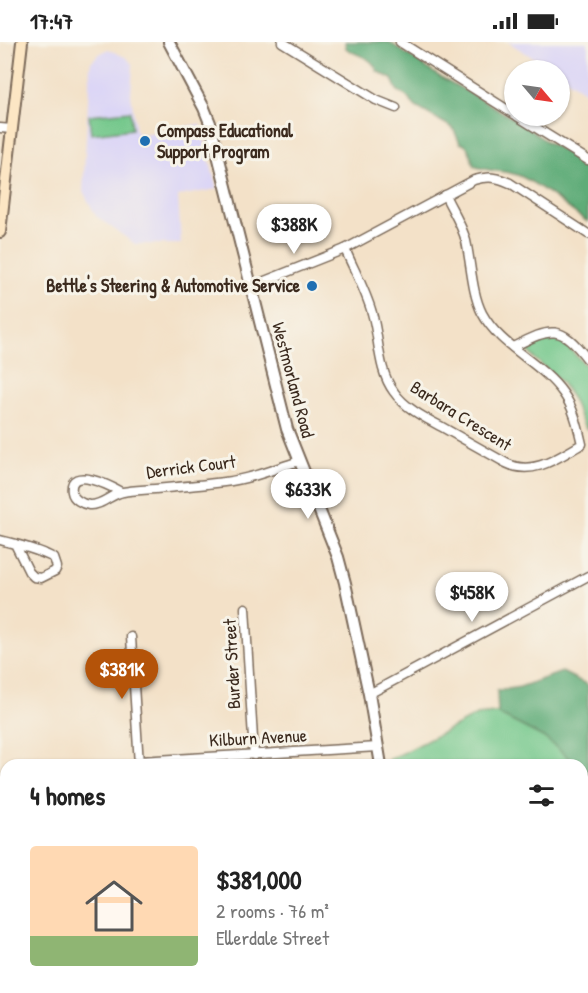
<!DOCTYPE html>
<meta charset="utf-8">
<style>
:root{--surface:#fff;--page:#f2f2f2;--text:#222;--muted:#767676;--line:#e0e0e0;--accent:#b45309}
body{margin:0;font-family:"Patrick Hand",sans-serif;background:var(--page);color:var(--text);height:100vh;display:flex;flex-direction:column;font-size:22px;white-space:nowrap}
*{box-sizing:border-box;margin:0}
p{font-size:20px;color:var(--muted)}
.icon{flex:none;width:33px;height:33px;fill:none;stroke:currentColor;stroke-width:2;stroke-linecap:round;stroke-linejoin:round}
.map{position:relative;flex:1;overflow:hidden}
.panel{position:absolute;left:0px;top:717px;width:588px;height:234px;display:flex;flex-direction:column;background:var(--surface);border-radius:18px 18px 0 0;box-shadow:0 2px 4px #0004}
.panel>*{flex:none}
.needle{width:39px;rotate:119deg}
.buttons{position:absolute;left:504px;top:18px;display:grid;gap:12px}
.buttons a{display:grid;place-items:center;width:66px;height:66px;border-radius:50%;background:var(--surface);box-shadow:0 2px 4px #0004;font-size:30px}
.price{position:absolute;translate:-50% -51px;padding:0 14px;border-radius:21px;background:#fff;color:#222;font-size:20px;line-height:39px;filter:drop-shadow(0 2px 3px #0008)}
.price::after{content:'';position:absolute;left:50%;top:36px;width:18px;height:14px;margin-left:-9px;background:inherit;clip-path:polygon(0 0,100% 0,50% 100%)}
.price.current{background:var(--accent);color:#fff}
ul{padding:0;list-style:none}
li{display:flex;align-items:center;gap:18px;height:150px;padding:0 30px}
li+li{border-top:2px solid var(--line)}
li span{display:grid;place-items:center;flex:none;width:168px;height:120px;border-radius:6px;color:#555}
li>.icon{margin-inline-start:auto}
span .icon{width:72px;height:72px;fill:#fffc;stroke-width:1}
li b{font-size:26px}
h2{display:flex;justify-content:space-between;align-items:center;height:72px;padding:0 30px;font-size:26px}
.status{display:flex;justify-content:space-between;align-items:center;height:42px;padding:0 30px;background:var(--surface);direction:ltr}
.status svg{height:16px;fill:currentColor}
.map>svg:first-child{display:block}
.built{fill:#dcd6f6}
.green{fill:#74c88c;stroke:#587955;stroke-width:1.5}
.forest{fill:#5fac78;stroke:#4d6b4b;stroke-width:1.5}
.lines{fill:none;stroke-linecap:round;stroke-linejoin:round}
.minor-casing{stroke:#7b6a5a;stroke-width:11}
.tertiary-casing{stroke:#7b6a5a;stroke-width:14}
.secondary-casing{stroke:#7b6a5a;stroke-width:14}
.minor{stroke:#fff;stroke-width:8}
.tertiary{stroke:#fff;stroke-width:10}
.secondary{stroke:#fce6c4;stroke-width:10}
.poi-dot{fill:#1f6fb2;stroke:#f7f3e8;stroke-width:2}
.labels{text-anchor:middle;stroke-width:6;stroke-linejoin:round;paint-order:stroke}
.poi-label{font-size:18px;font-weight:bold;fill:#3b2a1e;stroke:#f7f3e8;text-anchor:start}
.street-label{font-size:18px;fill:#3b2a1e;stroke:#f7f3e8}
</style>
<div class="status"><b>17:47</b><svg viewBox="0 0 49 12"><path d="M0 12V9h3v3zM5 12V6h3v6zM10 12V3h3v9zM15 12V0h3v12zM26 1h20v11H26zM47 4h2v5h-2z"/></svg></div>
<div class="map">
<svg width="588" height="951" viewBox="0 0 588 951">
<rect width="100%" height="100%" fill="#f7f3e8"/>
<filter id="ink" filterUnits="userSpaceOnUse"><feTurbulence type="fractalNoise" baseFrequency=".0167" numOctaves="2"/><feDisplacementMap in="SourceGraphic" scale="12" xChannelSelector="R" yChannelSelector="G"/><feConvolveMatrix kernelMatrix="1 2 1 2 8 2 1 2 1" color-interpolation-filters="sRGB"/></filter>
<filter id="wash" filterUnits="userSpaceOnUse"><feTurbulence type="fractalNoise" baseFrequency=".008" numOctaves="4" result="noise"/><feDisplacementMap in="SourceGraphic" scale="24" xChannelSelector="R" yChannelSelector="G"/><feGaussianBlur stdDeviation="1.35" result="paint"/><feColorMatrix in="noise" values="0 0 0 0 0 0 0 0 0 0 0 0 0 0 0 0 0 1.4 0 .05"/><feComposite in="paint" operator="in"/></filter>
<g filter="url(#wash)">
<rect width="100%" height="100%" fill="#f3e1c8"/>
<g class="built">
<polygon points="508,0 588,0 588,52 560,33 560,28 553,28"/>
<polygon points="108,7 127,16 133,23 131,52 136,90 140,92 144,92 200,82 217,147 178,154 181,202 135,202 96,174 83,149 90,25 91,20 98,13"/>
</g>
<g class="green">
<polygon points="130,69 132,87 91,92 89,73"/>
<polygon points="551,295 562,299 588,326 588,388 584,384 572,357 561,340 534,316 528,309 529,304 536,299"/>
<polygon points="585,661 588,664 588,951 506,951 502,945 582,945 582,723 390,723 389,716 395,715 477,673"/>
</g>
<g class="forest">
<path d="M 345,0 L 389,0 L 439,34 L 486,60 L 520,81 L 549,101 L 588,123 L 588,180 C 565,165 546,146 520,134 C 506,128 489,130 474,124 C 470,114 471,104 460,101 L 453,86 L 416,65 L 407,55 L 397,48 L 392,37 L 377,29 C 371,13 357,15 346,6 Z"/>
<polygon points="562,630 588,643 588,731 582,727 582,723 578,723 543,695 498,672 497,649 520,645"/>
<polygon points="341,945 435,945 435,951 340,951"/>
</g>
</g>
<g filter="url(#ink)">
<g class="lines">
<defs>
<g id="minor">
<polyline points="282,0 376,58 396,66"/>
<polyline points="400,0 514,72"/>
<polyline points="517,74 588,118"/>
<polyline points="0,86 12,87"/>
<path d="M 345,207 C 354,228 366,249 372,271 C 380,297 377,327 394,350 C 405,366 425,376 442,385 C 463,397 485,409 506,421 C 533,435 559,415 582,402 C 578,385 574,366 563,351 C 541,320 500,305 482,271 C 472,252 471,221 466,199 C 462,183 452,168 445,153"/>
<path d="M 252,244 L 345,207 L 474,138 C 488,134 497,135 510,141 L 588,192"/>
<path d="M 513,305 C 551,286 560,281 588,318"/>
<path d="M 121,450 C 112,445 68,422 72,450 C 73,457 82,462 89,463 C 102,464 111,452 123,450 C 133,448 144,448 155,447 C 178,445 201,443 224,440 C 250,437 275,427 299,419"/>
<path d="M 0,498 C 19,503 37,507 54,516 L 57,525 L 55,529 L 41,536 L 34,535 L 29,530 L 15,502"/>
<polyline points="245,566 254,713"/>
<polyline points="131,595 139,723"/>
<polyline points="369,652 588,534"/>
<polyline points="139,719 378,705"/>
<polyline points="155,945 156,951"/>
</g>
<g id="tertiary">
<polyline points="169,0 204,66 210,81 287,387 338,515 345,541 369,652 381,723"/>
<polyline points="490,945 495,951"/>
</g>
<polyline id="secondary" points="0,190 22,0"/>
</defs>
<use href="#minor" class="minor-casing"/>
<use href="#tertiary" class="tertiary-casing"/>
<use href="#secondary" class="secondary-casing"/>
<use href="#minor" class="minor"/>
<use href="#tertiary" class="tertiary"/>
<use href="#secondary" class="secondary"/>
</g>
</g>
<g class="poi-dot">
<circle cx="145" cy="99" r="6"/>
<circle cx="312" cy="244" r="6"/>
</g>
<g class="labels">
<g class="poi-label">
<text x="157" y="95">Compass Educational<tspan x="157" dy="21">Support Program</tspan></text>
<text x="300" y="250" text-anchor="end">Bettle's Steering &amp; Automotive Service</text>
</g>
<g class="street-label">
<text transform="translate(293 338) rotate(75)" y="6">Westmorland Road</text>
<text transform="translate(461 374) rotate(32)" y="6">Barbara Crescent</text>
<text transform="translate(191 425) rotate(-7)" y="6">Derrick Court</text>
<text transform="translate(232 622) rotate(-93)" y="6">Burder Street</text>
<text transform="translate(258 696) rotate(-3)" y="6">Kilburn Avenue</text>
</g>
</g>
</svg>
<div class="buttons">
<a><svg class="needle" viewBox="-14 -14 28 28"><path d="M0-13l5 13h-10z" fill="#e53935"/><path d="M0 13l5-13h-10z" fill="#767676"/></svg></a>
</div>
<b class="price" style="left:294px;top:213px">$388K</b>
<b class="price" style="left:308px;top:478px">$633K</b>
<b class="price" style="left:472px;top:581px">$458K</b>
<b class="price current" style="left:122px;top:658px">$381K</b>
<section class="panel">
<h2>4 homes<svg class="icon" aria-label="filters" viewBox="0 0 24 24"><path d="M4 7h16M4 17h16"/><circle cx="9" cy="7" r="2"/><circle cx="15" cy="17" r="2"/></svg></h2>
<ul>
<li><span style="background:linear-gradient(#ffd9b3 75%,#8fb573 0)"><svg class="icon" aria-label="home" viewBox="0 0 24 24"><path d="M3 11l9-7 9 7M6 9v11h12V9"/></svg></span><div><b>$381,000</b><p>2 rooms · 76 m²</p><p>Ellerdale Street</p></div></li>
</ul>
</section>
</div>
